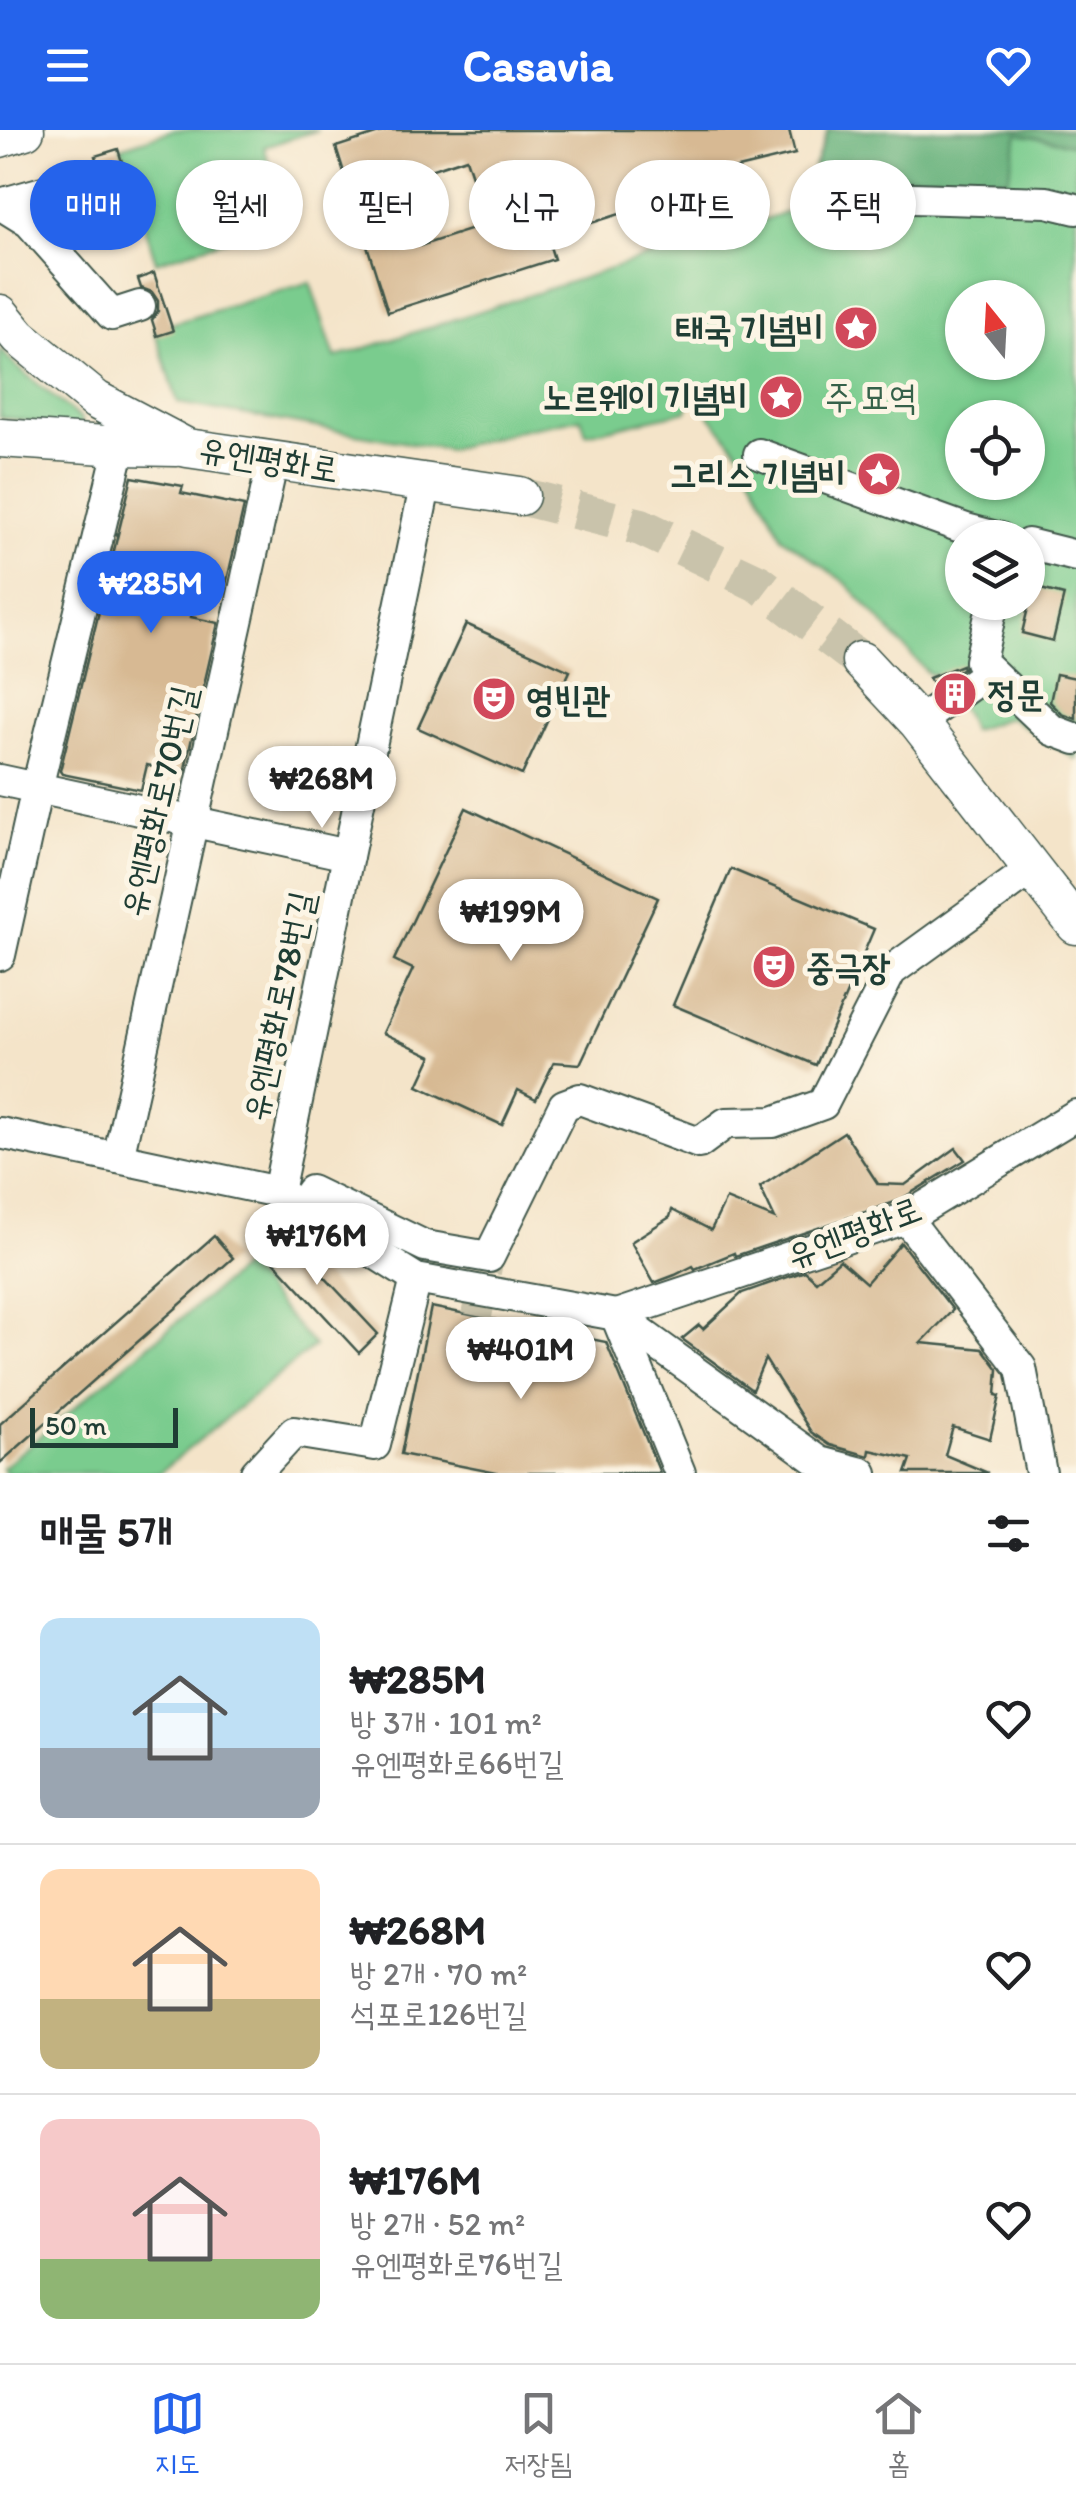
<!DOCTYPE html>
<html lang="ko">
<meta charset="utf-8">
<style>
:root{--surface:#fff;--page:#f6f6f6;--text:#202124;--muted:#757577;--line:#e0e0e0;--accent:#2563eb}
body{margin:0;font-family:Itim,"Poor Story",sans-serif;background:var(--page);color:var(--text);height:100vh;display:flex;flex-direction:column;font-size:38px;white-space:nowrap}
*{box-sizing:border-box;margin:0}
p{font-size:32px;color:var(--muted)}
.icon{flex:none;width:55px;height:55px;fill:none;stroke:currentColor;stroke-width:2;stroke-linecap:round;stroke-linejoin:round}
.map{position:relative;height:1343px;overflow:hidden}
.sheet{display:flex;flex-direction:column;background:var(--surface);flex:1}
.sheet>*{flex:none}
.top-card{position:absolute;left:30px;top:30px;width:1018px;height:90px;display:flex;gap:20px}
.needle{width:65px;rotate:342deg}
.fabs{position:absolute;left:945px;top:150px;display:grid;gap:20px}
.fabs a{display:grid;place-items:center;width:100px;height:100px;border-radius:50%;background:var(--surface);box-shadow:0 2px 8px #0004;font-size:50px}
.scale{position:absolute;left:30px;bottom:25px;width:148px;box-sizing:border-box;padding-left:10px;border:5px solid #1f3d34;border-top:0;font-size:28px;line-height:35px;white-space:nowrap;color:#1f3d34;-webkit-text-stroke:8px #fcf5e5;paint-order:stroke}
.price{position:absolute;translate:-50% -85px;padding:0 22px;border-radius:35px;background:#fff;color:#222;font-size:32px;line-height:65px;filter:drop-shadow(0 2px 5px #0008)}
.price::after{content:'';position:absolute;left:50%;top:60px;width:30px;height:22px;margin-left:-15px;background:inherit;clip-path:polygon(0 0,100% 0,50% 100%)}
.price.active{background:var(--accent);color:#fff}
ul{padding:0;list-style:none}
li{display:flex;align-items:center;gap:30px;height:250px;padding:0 40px}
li+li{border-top:2px solid var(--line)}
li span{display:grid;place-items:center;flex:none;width:280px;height:200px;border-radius:20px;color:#555}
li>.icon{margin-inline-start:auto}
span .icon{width:120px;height:120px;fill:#fffc;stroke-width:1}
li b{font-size:42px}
h2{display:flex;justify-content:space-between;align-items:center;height:120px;padding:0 40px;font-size:42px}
.pill{padding:0 35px;border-radius:45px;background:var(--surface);box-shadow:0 2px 8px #0004;font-size:35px;line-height:90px}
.pill.active{background:var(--accent);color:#fff}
header{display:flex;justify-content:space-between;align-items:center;height:130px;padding:0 40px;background:var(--accent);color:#fff;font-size:45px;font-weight:800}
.tab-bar{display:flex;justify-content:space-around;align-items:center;height:140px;border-top:2px solid var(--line);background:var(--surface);font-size:28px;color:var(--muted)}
.tab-bar a{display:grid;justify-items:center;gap:5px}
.tab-bar .active{color:var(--accent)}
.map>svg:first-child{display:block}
.green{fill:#7acc8e;stroke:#4c8461;stroke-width:2.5;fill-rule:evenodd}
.forest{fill:#63b079;stroke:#417656;stroke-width:2.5}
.building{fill:#d7b993;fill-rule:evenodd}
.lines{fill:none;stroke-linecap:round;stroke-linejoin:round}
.minor-tunnel{stroke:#c9c3ab;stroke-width:30;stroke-dasharray:30 15;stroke-linecap:butt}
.major-tunnel{stroke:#c9c3ab;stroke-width:38;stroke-dasharray:38 19;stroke-linecap:butt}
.minor-casing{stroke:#3f564a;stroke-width:34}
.major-casing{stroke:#3f564a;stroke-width:41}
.minor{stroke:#fff;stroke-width:30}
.major{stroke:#fff;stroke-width:38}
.labels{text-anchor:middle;stroke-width:10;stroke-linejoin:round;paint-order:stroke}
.poi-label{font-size:35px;font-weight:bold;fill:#1f3d34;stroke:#fcf5e5;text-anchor:end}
.park-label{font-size:35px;fill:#36614a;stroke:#fcf5e5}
.street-label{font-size:35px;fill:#1f3d34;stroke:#fcf5e5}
</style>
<header><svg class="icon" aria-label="menu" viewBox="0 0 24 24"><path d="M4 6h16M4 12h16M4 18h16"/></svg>Casavia<svg class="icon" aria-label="heart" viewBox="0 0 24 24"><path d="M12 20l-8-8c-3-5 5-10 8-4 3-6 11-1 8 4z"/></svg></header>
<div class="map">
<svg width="1076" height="1343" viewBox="0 0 1076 1343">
<rect width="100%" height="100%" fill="#fcf5e5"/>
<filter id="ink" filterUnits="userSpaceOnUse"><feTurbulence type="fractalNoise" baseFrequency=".01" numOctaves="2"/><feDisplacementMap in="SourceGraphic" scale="20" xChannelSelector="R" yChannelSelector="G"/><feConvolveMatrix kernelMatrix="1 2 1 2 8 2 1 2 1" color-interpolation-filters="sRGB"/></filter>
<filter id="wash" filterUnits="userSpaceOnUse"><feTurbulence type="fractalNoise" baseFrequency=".0048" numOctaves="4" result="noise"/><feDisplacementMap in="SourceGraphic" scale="40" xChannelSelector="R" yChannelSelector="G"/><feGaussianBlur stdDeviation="2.25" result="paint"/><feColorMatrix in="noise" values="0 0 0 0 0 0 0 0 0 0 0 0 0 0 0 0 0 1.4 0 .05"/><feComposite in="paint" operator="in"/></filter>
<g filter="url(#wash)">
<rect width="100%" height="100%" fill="#f4e4c9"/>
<g class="green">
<polygon points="173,0 318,0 264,17 287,90 156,132 121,17"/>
<path d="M 828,0 L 1076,0 L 1076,629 L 1010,587 L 971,601 L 965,585 L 937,545 L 929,544 L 846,453 L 782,407 L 740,322 L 692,264 L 687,281 L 586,304 L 581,288 L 524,299 L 448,320 L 178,273 L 154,199 L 310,152 L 335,228 L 799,78 ZM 962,168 L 1028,168 L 1028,232 L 962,232 ZM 962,288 L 1028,288 L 1028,352 L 962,352 ZM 962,408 L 1028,408 L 1028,472 L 962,472 Z"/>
<polygon points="0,219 16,236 82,290 80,299 0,287"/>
<polygon points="244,1136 314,1216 159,1343 6,1343 2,1338"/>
</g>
<polygon class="forest" points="828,0 1076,0 1076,15 1018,4 1008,49 812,42"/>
<g id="blocks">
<g class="building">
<path d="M 388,0 L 789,0 L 795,24 L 721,42 L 724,51 L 547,107 L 554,129 L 388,182 L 336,17 ZM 466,28 L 488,94 L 420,116 L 399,50 Z"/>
<polygon points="118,19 126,45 103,52 95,26"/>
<polygon points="154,143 173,201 157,206 152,190 158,181 158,171 152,162 141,158 138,149"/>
<polygon points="132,347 183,356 181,363 244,376 224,463 197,458 191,487 218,493 184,643 147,635 141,660 62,644 60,641"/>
<polygon points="1033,457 1064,465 1053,511 1022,503"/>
<polygon points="466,494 570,541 522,645 418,598"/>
<polygon points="962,535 963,538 934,558 929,548"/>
<polygon points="1056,544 1076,548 1076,589 1062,584 1050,572"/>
<polygon points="466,678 658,768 580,934 554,932 536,969 518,960 502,995 418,956 432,926 383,903 413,839 394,830"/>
<polygon points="731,739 874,799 816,935 673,875"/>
<polygon points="844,1002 878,1054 905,1055 956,1018 965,1030 898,1071 735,1126 734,1123 695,1139 693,1136 675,1145 654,1153 631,1112 670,1087 672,1080 711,1100 726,1069 775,1089 760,1057"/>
<polygon points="275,1094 378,1204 359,1223 256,1112"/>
<polygon points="214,1106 233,1128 0,1333 0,1294"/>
<polygon points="901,1113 953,1180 921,1213 983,1219 998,1239 996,1265 1000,1266 990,1309 953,1297 945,1325 988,1343 906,1343 911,1329 870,1320 869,1326 830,1315 811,1302 765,1229 752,1260 682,1209 699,1195 703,1199 742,1163 805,1141 816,1151 840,1130 866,1153"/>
<polygon points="431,1177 606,1212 660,1343 497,1343 401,1324"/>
</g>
</g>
</g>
<g filter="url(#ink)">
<use href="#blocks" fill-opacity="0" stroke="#3f564a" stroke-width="2.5"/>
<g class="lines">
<polyline class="minor-tunnel" points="477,1186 489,1127"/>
<polyline class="major-tunnel" points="520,366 641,397 760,454 861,531"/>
<defs>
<g id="minor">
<polyline points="813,65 1047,72 1076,79"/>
<polyline points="0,74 29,92 112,185 140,176"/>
<polyline points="0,74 82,51"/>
<polyline points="759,324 966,399 1000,408"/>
<polyline points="1028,414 1076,426"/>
<polyline points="993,472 980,531 1052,600 1076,609"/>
<polyline points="918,592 989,542"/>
<polyline points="0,650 348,725"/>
<polyline points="0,825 37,658 120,316"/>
<polyline points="0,1003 278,1062 416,1149 616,1185 820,1332 862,1343"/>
<polyline points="118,1028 273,330"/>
<polyline points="278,1062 426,352"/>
<polyline points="300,1077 311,1061 425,1116 489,1127 564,975 580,969 699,1013 726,993 773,992 823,974 891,841 1032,739"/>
<polyline points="906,1088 1021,1238 1041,1343"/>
<polyline points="616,1185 906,1088 1076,985"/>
<polyline points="617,1188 680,1343"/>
<polyline points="256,1343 294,1302 375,1315 416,1149"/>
</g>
<g id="major">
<polyline points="0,8 25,0"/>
<polyline points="0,184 19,207 96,270 187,318 520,366"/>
<polyline points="0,308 120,316 177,317"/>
<polyline points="861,531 918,592 1076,795"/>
</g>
</defs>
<use href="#minor" class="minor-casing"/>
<use href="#major" class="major-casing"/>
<use href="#minor" class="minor"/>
<use href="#major" class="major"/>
</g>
</g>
<defs>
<symbol id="sight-disc" viewBox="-11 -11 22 22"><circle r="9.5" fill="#d1495b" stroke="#fcf5e5"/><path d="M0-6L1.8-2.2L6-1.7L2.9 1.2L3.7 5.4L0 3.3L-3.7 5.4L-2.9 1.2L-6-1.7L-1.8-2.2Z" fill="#fff"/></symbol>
<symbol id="building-disc" viewBox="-11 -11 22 22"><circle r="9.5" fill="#d1495b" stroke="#fcf5e5"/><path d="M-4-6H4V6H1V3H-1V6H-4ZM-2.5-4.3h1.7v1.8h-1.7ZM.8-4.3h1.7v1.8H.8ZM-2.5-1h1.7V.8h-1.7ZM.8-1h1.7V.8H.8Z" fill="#fff"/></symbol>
<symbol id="theatre-disc" viewBox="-11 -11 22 22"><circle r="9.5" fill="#d1495b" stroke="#fcf5e5"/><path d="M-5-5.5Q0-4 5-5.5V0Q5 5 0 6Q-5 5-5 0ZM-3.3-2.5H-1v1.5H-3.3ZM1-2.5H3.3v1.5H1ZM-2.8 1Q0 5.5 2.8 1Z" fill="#fff"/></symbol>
</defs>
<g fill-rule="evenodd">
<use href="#sight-disc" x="831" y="173" width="50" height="50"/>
<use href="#sight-disc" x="756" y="242" width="50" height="50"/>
<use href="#sight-disc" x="854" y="319" width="50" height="50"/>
<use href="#building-disc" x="930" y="539" width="50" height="50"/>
<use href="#theatre-disc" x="469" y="544" width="50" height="50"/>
<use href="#theatre-disc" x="749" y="812" width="50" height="50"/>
</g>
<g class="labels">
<g class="poi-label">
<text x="824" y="210">태국 기념비</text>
<text x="748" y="279">노르웨이 기념비</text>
<text x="846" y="356">그리스 기념비</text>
<text x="988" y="576" text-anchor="start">정문</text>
<text x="526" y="581" text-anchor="start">영빈관</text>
<text x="806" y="849" text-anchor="start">중극장</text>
</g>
<g class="park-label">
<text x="871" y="279">주 묘역</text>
</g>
<g class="street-label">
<text transform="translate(269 329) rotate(9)" y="12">유엔평화로</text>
<text transform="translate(158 671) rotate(-77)" y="12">유엔평화로70번길</text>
<text transform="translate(278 876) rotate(-78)" y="12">유엔평화로78번길</text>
<text transform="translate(854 1102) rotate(-21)" y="12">유엔평화로</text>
</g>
</g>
</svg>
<div class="fabs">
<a><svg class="needle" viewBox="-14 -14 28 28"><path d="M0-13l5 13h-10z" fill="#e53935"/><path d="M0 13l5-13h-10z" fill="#757577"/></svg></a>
<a><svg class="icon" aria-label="locate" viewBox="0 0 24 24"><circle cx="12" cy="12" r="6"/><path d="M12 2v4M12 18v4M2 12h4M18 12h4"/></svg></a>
<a><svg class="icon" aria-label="layers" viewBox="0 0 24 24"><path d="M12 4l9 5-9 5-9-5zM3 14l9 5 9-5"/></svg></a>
</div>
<div class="scale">50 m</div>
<b class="price active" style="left:151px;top:506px">₩285M</b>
<b class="price" style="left:322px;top:701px">₩268M</b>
<b class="price" style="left:511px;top:834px">₩199M</b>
<b class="price" style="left:317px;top:1158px">₩176M</b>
<b class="price" style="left:521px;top:1272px">₩401M</b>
<div class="top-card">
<a class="pill active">매매</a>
<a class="pill">월세</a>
<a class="pill">필터</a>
<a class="pill">신규</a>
<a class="pill">아파트</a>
<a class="pill">주택</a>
</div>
</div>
<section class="sheet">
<h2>매물 5개<svg class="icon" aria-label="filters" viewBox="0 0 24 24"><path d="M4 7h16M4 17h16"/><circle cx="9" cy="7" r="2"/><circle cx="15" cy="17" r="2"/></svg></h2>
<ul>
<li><span style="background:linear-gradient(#bfe0f5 65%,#9aa5b1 0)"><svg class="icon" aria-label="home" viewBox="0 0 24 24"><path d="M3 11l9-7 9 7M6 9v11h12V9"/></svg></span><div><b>₩285M</b><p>방 3개 · 101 m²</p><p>유엔평화로66번길</p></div><svg class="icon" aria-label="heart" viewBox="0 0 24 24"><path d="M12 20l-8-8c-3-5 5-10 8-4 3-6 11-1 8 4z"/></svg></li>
<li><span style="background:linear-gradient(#ffd9b3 65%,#c2b280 0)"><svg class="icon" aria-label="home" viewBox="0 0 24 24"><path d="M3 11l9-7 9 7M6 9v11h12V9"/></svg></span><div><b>₩268M</b><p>방 2개 · 70 m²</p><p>석포로126번길</p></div><svg class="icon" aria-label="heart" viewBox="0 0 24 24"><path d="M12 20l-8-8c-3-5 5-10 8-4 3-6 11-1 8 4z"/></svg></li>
<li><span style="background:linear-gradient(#f6c9c9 70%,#8fb573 0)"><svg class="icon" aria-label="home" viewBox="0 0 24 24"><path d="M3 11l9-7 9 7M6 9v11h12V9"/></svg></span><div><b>₩176M</b><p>방 2개 · 52 m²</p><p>유엔평화로76번길</p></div><svg class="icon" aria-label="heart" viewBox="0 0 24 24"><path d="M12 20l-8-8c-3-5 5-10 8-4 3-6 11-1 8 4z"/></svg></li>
</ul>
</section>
<nav class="tab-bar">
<a class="active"><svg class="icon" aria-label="map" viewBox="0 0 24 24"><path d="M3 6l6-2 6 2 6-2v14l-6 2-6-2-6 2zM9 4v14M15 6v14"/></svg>지도</a>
<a><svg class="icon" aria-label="saved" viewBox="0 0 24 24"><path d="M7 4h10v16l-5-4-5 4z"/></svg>저장됨</a>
<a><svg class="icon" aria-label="home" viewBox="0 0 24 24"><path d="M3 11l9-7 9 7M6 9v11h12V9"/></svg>홈</a>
</nav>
